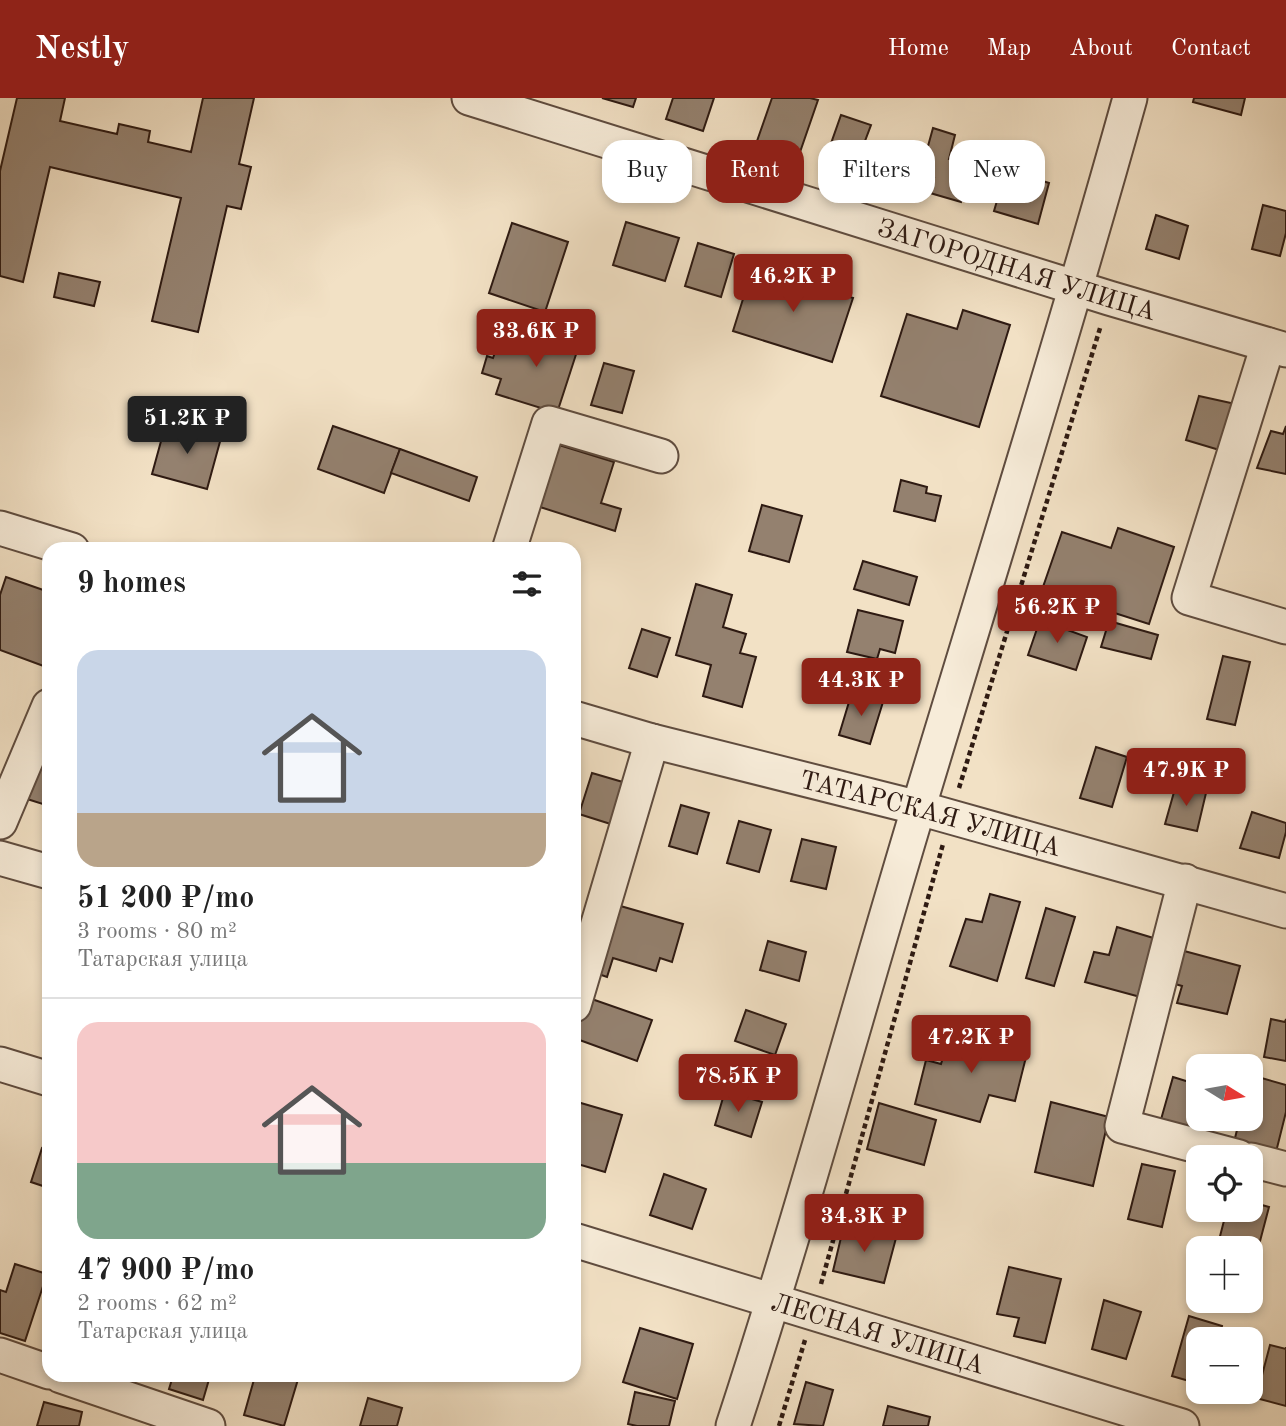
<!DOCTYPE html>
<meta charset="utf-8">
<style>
:root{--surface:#fff;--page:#f2f2f2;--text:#222;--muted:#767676;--line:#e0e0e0;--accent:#8f2418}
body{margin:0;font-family:"Old Standard TT",serif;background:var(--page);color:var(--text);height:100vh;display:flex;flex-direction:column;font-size:26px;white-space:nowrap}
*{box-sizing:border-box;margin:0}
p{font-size:23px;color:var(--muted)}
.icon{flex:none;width:38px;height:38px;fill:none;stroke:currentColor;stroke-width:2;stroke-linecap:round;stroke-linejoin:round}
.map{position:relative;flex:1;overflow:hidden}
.sheet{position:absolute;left:42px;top:444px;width:539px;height:840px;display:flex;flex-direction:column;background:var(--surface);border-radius:21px;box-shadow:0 4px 10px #0003}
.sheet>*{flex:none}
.hud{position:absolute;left:602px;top:42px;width:578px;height:63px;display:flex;gap:14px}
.needle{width:46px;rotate:101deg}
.fabs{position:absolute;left:1186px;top:956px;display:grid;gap:14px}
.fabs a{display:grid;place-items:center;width:77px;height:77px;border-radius:14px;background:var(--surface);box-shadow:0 4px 10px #0003;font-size:35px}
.price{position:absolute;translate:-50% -60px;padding:0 16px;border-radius:7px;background:var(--accent);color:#fff;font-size:23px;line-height:46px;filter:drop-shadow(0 2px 4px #0008)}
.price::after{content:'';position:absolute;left:50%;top:42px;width:21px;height:16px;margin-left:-10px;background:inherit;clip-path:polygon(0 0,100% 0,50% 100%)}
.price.on{background:#222;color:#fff}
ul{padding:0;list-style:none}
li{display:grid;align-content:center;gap:14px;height:371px;padding:0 35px}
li+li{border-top:2px solid var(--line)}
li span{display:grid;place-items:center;height:217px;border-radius:21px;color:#555}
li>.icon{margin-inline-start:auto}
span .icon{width:126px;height:126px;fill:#fffc;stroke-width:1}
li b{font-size:30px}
h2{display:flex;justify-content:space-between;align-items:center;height:84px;padding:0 35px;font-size:30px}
.tag{padding:0 24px;border-radius:21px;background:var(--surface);box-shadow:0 4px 10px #0003;font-size:24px;line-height:63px}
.tag.on{background:var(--accent);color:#fff}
header{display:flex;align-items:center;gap:42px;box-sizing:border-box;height:98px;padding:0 35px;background:var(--accent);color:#fff}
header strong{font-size:33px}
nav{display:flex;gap:38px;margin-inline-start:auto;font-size:24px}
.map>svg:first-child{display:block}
.building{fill:#94816f;stroke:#2e1a12;stroke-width:2}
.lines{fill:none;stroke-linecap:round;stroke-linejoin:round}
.minor-casing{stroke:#5f4c3f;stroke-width:37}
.path{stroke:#2e1a12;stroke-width:4.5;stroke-dasharray:5 3.5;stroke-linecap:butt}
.minor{stroke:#f7ecd9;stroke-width:33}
.labels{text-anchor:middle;stroke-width:6;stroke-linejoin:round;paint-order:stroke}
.street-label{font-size:26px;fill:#2e1a12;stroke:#f7ecd9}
</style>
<header>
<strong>Nestly</strong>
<nav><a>Home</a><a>Map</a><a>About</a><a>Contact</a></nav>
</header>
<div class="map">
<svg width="1286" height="1328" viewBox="0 0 1286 1328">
<rect width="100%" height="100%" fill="#f2e1c5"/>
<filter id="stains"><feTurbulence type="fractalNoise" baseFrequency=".00286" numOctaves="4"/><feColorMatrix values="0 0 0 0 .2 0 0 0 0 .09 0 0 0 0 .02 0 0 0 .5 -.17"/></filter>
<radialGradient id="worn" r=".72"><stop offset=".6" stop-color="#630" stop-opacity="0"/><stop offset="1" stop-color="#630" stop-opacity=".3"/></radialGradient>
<g class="building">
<polygon points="17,0 65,0 60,23 117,36 119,26 150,33 148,44 191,54 203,0 254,0 239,66 251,69 241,111 227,108 198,234 152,223 181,100 50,69 23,184 0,178 0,73"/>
<polygon points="602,0 636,0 633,9"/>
<polygon points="673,0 714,0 703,33 666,21"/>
<polygon points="772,0 810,0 818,2 799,57 757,43"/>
<polygon points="1194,0 1245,0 1241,17 1193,4"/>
<polygon points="841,17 871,27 857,64 828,54"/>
<polygon points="933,30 955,37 949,61 971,67 961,104 930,95 934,80 920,77"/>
<polygon points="1006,72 1049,85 1038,126 994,113"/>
<polygon points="1263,107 1286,113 1286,135 1280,158 1252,151"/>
<polygon points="1156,117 1188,128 1179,161 1146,151"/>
<polygon points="626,124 679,140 665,183 613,167"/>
<polygon points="512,125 568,144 545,214 489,195"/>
<polygon points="698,145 734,156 721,199 685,188"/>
<polygon points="753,169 853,200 832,264 733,233"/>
<polygon points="59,175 100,184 94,208 54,199"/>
<polygon points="963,212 1010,227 979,329 881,298 907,216 957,231"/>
<polygon points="545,226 582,238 557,315 496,296 501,281 482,275 487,258 493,260 498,246 521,253 523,248 537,252"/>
<polygon points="604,265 634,273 622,315 591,307"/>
<polygon points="1199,298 1240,307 1226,354 1186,342"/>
<polygon points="166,325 221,340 207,391 152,376"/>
<polygon points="333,328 400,351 384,395 318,371"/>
<polygon points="1286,328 1286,376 1257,370 1271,333 1283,336"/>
<polygon points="559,347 614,364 601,405 621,411 615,433 540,409"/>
<polygon points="400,351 477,379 469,403 391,375"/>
<polygon points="901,382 927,389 926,395 941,398 935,423 894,413"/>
<polygon points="762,407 802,418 789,464 749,453"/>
<polygon points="1118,430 1174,449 1149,526 1099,510 1092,531 1035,512 1062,434 1111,450"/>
<polygon points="863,463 917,479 909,507 854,491"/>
<polygon points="6,479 49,494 49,570 0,552 0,497"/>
<polygon points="696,486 732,497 723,529 746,536 740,555 756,559 742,609 703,598 711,567 676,557"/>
<polygon points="858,512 903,523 895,555 880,551 877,561 847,554"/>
<polygon points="1040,522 1087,539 1076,572 1028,557"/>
<polygon points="1109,523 1158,537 1151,561 1101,549"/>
<polygon points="642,531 670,540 657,579 629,570"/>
<polygon points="1223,558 1250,564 1235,627 1207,621"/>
<polygon points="852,594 883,604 870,646 839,637"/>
<polygon points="1096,649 1127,659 1112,709 1080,700"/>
<polygon points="34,668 49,673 49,708 24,700"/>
<polygon points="592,675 633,687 620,729 579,716"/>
<polygon points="1176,687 1206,695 1197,733 1165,726"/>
<polygon points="681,707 709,715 697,756 669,748"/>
<polygon points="1252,714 1286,725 1286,734 1279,760 1240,750"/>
<polygon points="739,723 771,732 759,774 727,765"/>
<polygon points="802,741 836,749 826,791 791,783"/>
<polygon points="990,796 1020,804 997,883 950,868 966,821 982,824"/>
<polygon points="610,805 683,826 672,864 660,860 656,873 613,860 607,879 590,873"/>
<polygon points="1046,810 1075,819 1054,888 1026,880"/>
<polygon points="1117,829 1160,842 1144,900 1085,884 1094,854 1109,857"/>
<polygon points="768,843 806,854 799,883 760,872"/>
<polygon points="1173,850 1240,868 1227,916 1177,905 1182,888 1165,883"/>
<polygon points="586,899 652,922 637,963 574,940 574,933"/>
<polygon points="746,912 786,926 775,957 735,943"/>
<polygon points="1271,921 1285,924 1286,921 1286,963 1264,959"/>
<polygon points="952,930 1028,951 1015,1003 989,997 980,1024 915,1006 926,962 941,966"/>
<polygon points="1251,977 1286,987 1286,1014 1275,1058 1233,1048 1240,1020 1251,1020"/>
<polygon points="1173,979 1199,987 1199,1014 1193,1035 1160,1025"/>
<polygon points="725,993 762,1004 751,1039 715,1027"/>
<polygon points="574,1003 622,1017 605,1074 574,1065"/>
<polygon points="1051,1004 1109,1019 1093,1088 1035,1074"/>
<polygon points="879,1005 936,1022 924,1067 867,1051"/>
<polygon points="42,1050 49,1052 49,1090 31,1084"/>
<polygon points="1142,1066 1175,1073 1162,1129 1128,1121"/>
<polygon points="664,1076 706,1091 692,1131 650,1117"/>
<polygon points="1251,1104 1269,1109 1254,1166 1251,1166 1251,1150 1217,1150 1227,1111 1251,1111"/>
<polygon points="844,1127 896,1140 884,1185 833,1173"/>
<polygon points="15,1166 47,1176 25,1243 0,1235 0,1192 6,1194"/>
<polygon points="1009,1169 1061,1181 1045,1245 1014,1238 1019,1220 997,1216"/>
<polygon points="1104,1202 1141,1214 1126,1261 1092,1251"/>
<polygon points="1189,1218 1222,1228 1219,1241 1199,1241 1199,1286 1172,1278"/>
<polygon points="640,1230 693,1246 677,1301 623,1284"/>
<polygon points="1270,1247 1286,1251 1286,1249 1286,1308 1256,1300"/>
<polygon points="173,1278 210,1278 203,1302 169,1291"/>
<polygon points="255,1278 299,1278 284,1328 244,1317"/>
<polygon points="806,1284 833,1292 823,1328 794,1326"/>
<polygon points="635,1294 675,1303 669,1328 637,1328 628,1326"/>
<polygon points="368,1300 402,1310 397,1328 360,1328"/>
<polygon points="44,1304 82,1314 79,1328 37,1328"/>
<polygon points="888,1308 930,1319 928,1328 883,1328"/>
</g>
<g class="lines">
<defs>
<g id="minor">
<path id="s1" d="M 469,0 L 1109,200 L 1286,252"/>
<polyline points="1268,247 1189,500 1286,529"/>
<polyline points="0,430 72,452"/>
<polyline points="509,452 549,325 661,358"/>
<path id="s2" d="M 574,620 L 652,643 L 919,710 L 1286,813"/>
<polyline points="0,724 49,608"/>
<polyline points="0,760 49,774"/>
<polyline points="1185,783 1122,1028 1239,1059"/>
<polyline points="574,907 652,643"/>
<polyline points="0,966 49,981"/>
<polyline points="1251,1062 1286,1071"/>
<path id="s3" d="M 574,1142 L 1182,1328"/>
<polyline points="0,1257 49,1274"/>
<polyline points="61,1278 208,1328"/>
<path d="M 733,1328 C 800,1123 857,914 919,708 C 990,472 1064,237 1130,0"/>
</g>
</defs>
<use href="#minor" class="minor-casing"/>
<g class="path">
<polyline points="959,690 1101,227"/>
<polyline points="821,1186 943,746"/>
<polyline points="779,1328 805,1242"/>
</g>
<use href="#minor" class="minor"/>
</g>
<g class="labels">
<g class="street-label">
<text dy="9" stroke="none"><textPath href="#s1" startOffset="574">ЗАГОРОДНАЯ УЛИЦА</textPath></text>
<text dy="9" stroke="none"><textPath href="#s2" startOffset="369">ТАТАРСКАЯ УЛИЦА</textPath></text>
<text dy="9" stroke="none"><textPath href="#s3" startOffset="318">ЛЕСНАЯ УЛИЦА</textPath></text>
</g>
</g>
<rect width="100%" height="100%" filter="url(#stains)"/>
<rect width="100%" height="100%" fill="url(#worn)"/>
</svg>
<div class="fabs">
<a><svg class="needle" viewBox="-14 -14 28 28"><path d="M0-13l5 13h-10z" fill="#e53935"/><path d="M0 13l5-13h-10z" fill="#767676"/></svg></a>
<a><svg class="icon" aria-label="locate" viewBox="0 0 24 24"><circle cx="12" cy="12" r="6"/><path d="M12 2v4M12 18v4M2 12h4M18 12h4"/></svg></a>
<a>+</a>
<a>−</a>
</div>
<b class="price" style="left:793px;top:216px">46.2K ₽</b>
<b class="price" style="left:536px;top:271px">33.6K ₽</b>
<b class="price on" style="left:187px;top:358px">51.2K ₽</b>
<b class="price" style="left:1057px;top:547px">56.2K ₽</b>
<b class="price" style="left:861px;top:620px">44.3K ₽</b>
<b class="price" style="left:1186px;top:710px">47.9K ₽</b>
<b class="price" style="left:971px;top:977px">47.2K ₽</b>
<b class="price" style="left:738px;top:1016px">78.5K ₽</b>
<b class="price" style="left:864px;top:1156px">34.3K ₽</b>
<div class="hud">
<a class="tag">Buy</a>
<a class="tag on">Rent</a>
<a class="tag">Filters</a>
<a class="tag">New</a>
</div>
<section class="sheet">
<h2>9 homes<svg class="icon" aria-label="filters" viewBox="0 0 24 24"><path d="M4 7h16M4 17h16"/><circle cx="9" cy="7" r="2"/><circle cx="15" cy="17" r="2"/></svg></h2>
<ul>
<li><span style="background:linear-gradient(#c9d6e8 75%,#b9a48a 0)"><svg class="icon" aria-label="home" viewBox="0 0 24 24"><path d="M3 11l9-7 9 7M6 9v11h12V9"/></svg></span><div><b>51 200 ₽/mo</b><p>3 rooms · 80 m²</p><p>Татарская улица</p></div></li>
<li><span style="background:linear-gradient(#f6c9c9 65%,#7fa58c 0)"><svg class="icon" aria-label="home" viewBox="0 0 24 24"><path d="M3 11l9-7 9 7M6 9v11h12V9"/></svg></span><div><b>47 900 ₽/mo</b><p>2 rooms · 62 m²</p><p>Татарская улица</p></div></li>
</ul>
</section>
</div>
